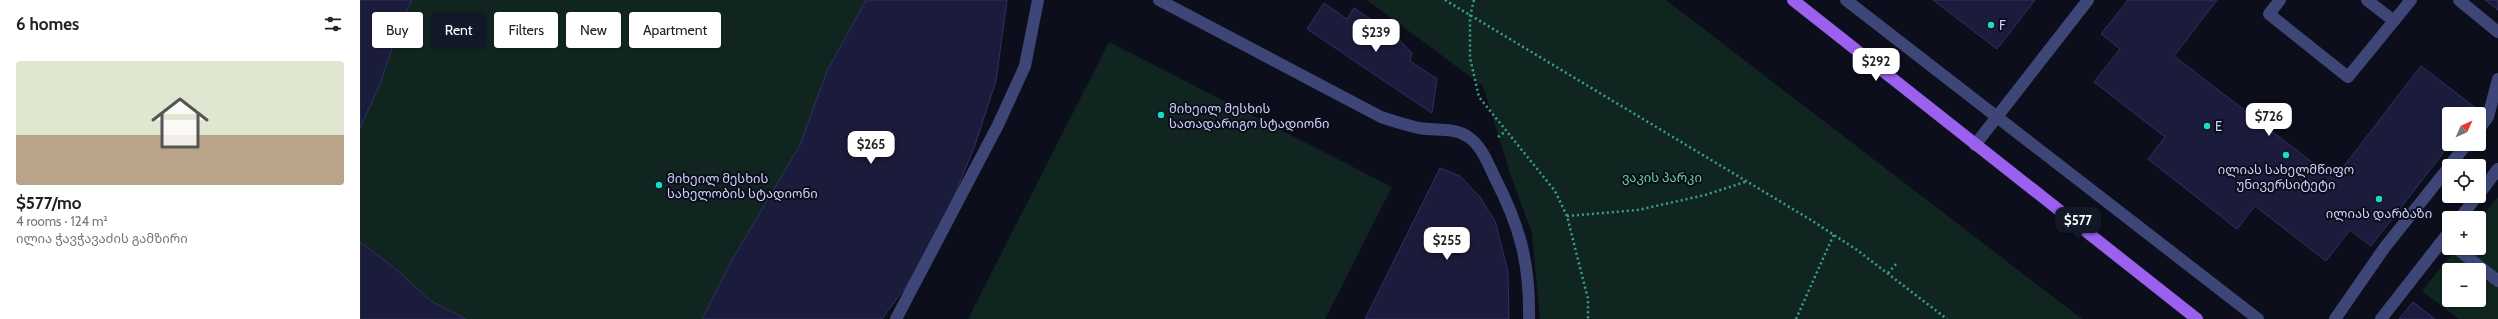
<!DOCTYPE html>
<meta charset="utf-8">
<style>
:root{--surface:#fff;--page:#f6f6f6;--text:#222;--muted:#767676;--line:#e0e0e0;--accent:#111827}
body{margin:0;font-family:Cabin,"Noto Sans Georgian",sans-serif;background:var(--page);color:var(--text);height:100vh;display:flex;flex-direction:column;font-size:15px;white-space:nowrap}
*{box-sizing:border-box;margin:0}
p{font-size:13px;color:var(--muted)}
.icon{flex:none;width:22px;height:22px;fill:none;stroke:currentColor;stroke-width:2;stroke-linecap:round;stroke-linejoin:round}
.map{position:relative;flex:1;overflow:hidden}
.details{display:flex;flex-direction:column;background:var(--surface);width:360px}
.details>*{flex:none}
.top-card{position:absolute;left:12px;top:12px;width:380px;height:36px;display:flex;gap:8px}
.needle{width:26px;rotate:45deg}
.controls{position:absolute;left:2082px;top:107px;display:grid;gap:8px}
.controls a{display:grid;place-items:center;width:44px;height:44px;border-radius:4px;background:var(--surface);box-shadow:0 1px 3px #0004;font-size:20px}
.price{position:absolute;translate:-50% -34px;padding:0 9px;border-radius:8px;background:#fff;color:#222;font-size:13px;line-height:26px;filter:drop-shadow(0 1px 2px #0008)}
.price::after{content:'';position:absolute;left:50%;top:24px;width:12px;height:9px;margin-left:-6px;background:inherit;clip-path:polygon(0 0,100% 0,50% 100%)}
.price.selected{background:var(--accent);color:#fff}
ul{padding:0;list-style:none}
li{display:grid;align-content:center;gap:8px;height:212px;padding:0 16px}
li+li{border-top:1px solid var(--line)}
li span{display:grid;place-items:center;height:124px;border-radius:4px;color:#555}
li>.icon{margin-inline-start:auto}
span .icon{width:72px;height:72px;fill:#fffc;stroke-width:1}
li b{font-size:17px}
h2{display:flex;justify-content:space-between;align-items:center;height:48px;padding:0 16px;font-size:17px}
.pill{padding:0 14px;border-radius:4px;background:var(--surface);box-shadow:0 1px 3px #0004;font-size:14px;line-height:36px}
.pill.selected{background:var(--accent);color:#fff}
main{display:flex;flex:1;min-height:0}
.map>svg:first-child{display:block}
.green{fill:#112520;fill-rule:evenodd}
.building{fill:#1b1b3b;stroke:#303064}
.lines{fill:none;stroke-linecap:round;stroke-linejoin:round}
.path{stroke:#39a287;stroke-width:2.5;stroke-dasharray:2 3;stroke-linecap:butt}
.minor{stroke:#3d4676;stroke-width:12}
.major{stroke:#9c60ee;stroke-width:12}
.poi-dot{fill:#17dcc8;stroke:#0d0e1c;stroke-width:1.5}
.labels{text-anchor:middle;stroke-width:4;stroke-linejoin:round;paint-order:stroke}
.poi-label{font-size:13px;fill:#cdd1fa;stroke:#0d0e1c;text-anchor:start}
.park-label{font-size:13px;fill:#62d19f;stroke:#0d0e1c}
</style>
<main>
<section class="details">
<h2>6 homes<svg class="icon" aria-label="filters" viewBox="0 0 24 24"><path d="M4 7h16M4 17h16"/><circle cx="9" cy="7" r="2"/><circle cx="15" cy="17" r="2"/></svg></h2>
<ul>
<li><span style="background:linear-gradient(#dfe7d0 60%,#b9a48a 0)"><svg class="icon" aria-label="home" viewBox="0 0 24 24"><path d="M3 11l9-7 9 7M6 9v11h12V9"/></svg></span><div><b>$577/mo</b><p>4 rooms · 124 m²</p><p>ილია ჭავჭავაძის გამზირი</p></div></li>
</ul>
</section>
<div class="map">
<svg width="2138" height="319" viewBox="0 0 2138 319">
<rect width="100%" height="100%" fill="#0d0e1c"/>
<g class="green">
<polygon points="0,0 647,0 636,81 547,285 522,319 0,319"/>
<polygon points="1007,0 1306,0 1722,319 1180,319 1172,233 1151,176 1123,86"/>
<polygon points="749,42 1032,187 965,319 608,319"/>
<path d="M 2138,197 L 2138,319 L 2099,319 L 2062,291 L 2097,248 L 2119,248 L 2119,221 ZM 2089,270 L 2119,270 L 2119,300 L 2089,300 Z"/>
</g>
<g class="building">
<polygon points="0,0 52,0 39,28 20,84 0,128"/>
<polygon points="506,0 647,0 636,81 614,148 583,223 547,285 522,319 342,319 372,260 440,145 467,71"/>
<polygon points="1573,0 1675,0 1637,49"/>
<polygon points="1768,0 1857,0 1814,56 1974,179 2061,66 2117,109 2113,114 2089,114 2090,144 2011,246 1990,230 1966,261 1895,206 1877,229 1788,159 1805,137 1734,82 1760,49 1741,34"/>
<polygon points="2125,0 2138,0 2138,10"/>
<polygon points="964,3 987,19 994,8 1018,24 1011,35 1022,42 1030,30 1052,53 1050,61 1077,79 1072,113 947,29"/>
<polygon points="1080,168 1100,176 1120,197 1135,221 1148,272 1149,319 1005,319"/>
<polygon points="0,242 37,270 71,301 106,319 0,319"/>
<polygon points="2053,302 2075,319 2039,319"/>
</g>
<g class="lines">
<g class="path">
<polyline points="1085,0 1451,220 1497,250 1587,319"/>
<polyline points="1114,0 1110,16 1110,58 1119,97 1195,191 1207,216 1228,299 1228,319"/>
<polyline points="1138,137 1146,131"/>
<polyline points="1207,216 1278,210 1345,195 1385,182"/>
<polyline points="1528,273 1537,263"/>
<polyline points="1436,319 1474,234"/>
</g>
<g class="minor">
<path d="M 799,0 L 1021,117 C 1033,121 1046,125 1059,128 C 1075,131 1092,127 1107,136 C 1121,145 1127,161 1134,176 C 1160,226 1170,263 1169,319"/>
<polyline points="1486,0 1898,319"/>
<polyline points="1920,0 1909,14 1988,77 2051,0"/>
<polyline points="2007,0 2034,21"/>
<polyline points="2099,0 2138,32"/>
<polyline points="2119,129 2128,117 2138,79"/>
<polyline points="1615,145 1728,0"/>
<polyline points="2089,166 2107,144"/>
<polyline points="2119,194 2138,169"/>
<polyline points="2100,218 2117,196"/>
<polyline points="2096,248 2138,281"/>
<polyline points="536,319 638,125 665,66 678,0"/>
<polyline points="1975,319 2025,247 2089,167"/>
<polyline points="2021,319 2089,232"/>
</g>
<polyline class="major" points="1433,0 1837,319"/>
</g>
<g class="poi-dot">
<circle cx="1631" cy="25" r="4"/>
<circle cx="801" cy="115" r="4"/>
<circle cx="1847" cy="126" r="4"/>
<circle cx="1926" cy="155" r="4"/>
<circle cx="299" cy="185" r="4"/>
<circle cx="2019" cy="199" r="4"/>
</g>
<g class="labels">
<g class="poi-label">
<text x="1639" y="30">F</text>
<text x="809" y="113">მიხეილ მესხის<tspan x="809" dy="15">სათადარიგო სტადიონი</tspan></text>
<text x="1855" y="131">E</text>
<text x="1926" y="174" text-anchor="middle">ილიას სახელმწიფო<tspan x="1926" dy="15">უნივერსიტეტი</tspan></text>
<text x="307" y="183">მიხეილ მესხის<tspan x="307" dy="15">სახელობის სტადიონი</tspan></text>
<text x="2019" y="218" text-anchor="middle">ილიას დარბაზი</text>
</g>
<g class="park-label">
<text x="1302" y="182">ვაკის პარკი</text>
</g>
</g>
</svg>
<div class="controls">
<a><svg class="needle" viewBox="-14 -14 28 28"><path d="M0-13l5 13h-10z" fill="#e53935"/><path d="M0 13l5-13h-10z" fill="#767676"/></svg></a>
<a><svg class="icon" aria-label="locate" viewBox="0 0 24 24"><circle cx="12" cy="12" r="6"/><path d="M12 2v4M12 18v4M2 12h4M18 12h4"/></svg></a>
<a>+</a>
<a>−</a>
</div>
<b class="price" style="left:1016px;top:53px">$239</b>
<b class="price" style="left:1516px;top:82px">$292</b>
<b class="price" style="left:1909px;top:137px">$726</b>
<b class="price" style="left:511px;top:165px">$265</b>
<b class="price selected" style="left:1718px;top:241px">$577</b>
<b class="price" style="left:1087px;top:261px">$255</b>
<div class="top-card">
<a class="pill">Buy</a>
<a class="pill selected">Rent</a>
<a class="pill">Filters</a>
<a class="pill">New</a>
<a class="pill">Apartment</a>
</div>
</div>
</main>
